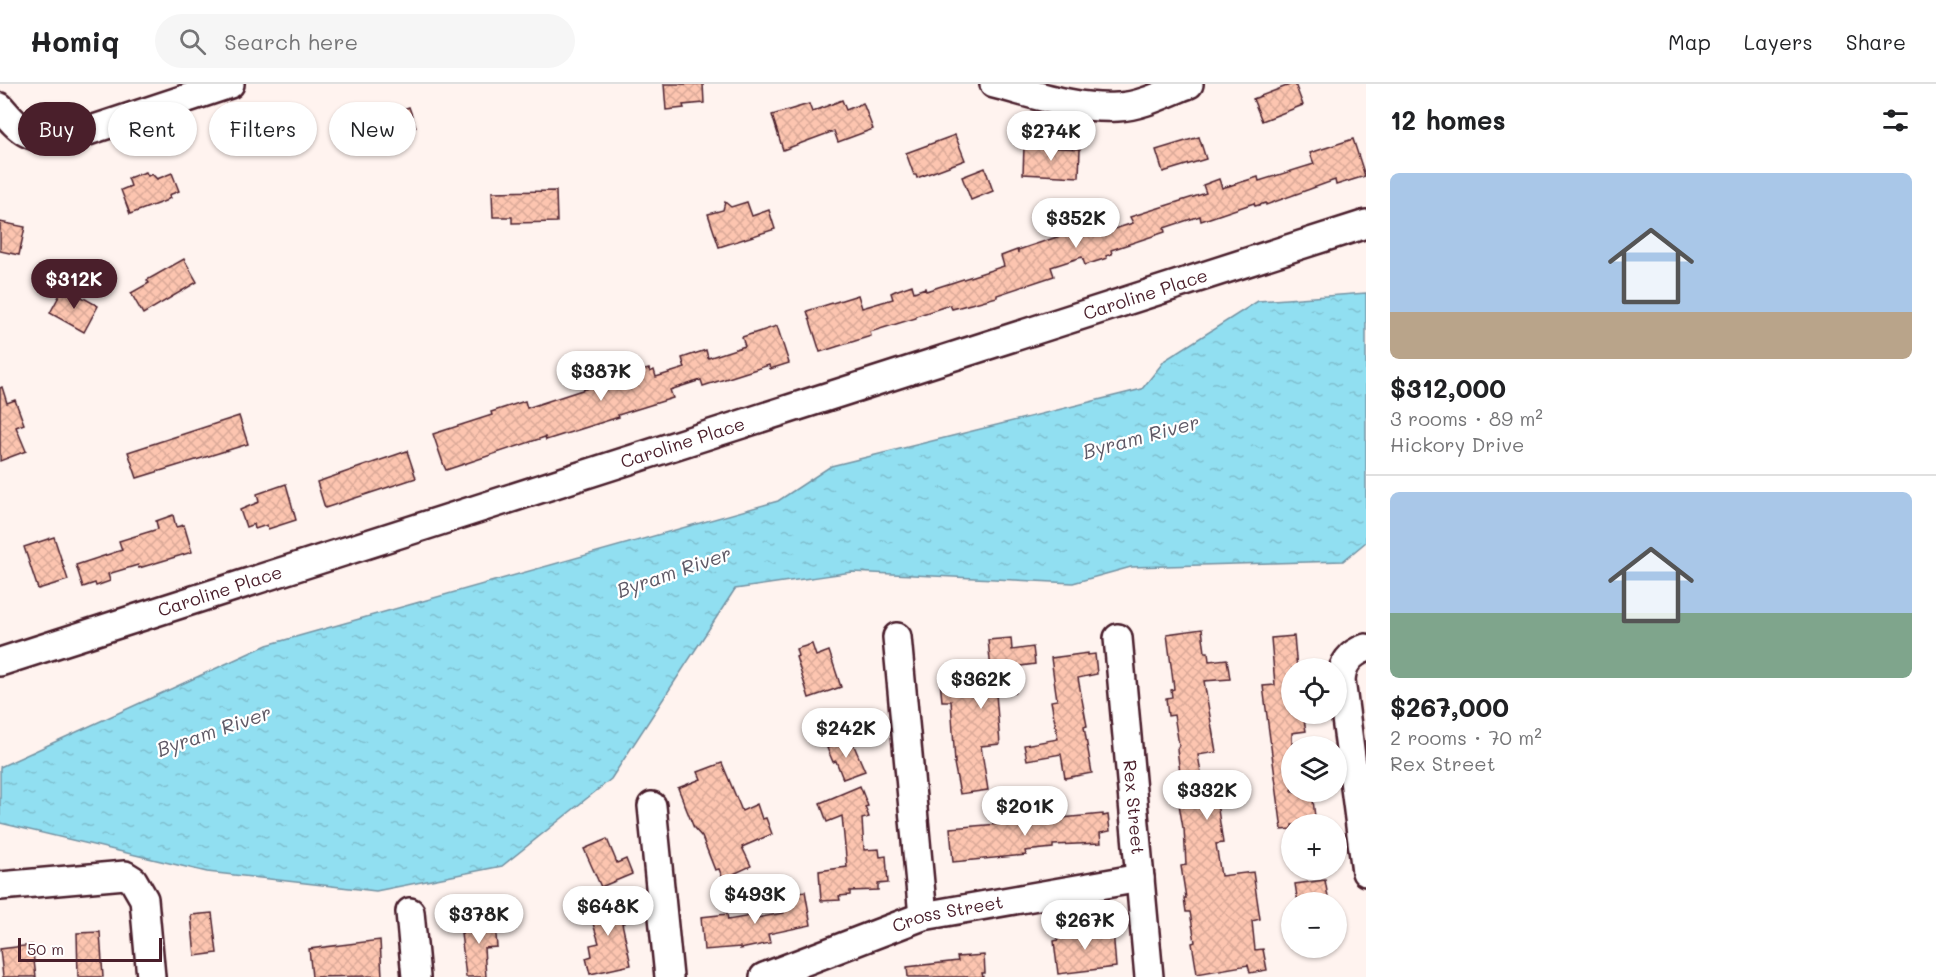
<!DOCTYPE html>
<meta charset="utf-8">
<style>
:root{--surface:#fff;--page:#f6f6f6;--text:#202124;--muted:#757577;--line:#e0e0e0;--accent:#4a1f2b}
body{margin:0;font-family:Mali,sans-serif;background:var(--page);color:var(--text);height:100vh;display:flex;flex-direction:column;font-size:22px;white-space:nowrap}
*{box-sizing:border-box;margin:0}
p{font-size:20px;color:var(--muted)}
.icon{flex:none;width:33px;height:33px;fill:none;stroke:currentColor;stroke-width:2;stroke-linecap:round;stroke-linejoin:round}
.map{position:relative;flex:1;overflow:hidden}
.sheet{display:flex;flex-direction:column;background:var(--surface);width:570px}
.sheet>*{flex:none}
.top-card{position:absolute;left:18px;top:18px;width:570px;height:54px;display:flex;gap:12px}
.buttons{position:absolute;left:1281px;top:574px;display:grid;gap:12px}
.buttons a{display:grid;place-items:center;width:66px;height:66px;border-radius:50%;background:var(--surface);box-shadow:0 2px 4px #0004;font-size:30px}
.scale{position:absolute;left:18px;bottom:15px;width:144px;box-sizing:border-box;padding-left:6px;border:3px solid #4a1f2b;border-top:0;font-size:16px;line-height:21px;white-space:nowrap;color:#4a1f2b;-webkit-text-stroke:4px #fff;paint-order:stroke}
.price{position:absolute;translate:-50% -51px;padding:0 14px;border-radius:21px;background:#fff;color:#222;font-size:20px;line-height:39px;filter:drop-shadow(0 2px 3px #0008)}
.price::after{content:'';position:absolute;left:50%;top:36px;width:18px;height:14px;margin-left:-9px;background:inherit;clip-path:polygon(0 0,100% 0,50% 100%)}
.price.selected{background:var(--accent);color:#fff}
ul{padding:0;list-style:none}
li{display:grid;align-content:center;gap:12px;height:318px;padding:0 24px}
li+li{border-top:2px solid var(--line)}
li span{display:grid;place-items:center;height:186px;border-radius:9px;color:#555}
li>.icon{margin-inline-start:auto}
span .icon{width:108px;height:108px;fill:#fffc;stroke-width:1}
li b{font-size:26px}
h2{display:flex;justify-content:space-between;align-items:center;height:72px;padding:0 24px;font-size:26px}
.tag{padding:0 21px;border-radius:27px;background:var(--surface);box-shadow:0 2px 4px #0004;font-size:21px;line-height:54px}
.tag.selected{background:var(--accent);color:#fff}
header{display:flex;align-items:center;gap:36px;box-sizing:border-box;height:84px;padding:0 30px;background:var(--surface);border-bottom:2px solid var(--line)}
header strong{font-size:28px}
nav{display:flex;gap:33px;margin-inline-start:auto;font-size:21px}
.search{width:420px;height:54px;background:var(--page);display:flex;align-items:center;gap:15px;box-sizing:border-box;padding:0 21px;border-radius:33px;color:var(--muted);font-size:22px}
main{display:flex;flex:1;min-height:0}
.map>svg:first-child{display:block}
.water{fill:url(#water-ripples);stroke:#7592a2;stroke-width:1.5}
.building{fill:url(#building-cross-hatch);stroke:#4a1f2b;stroke-width:1.5}
.lines{fill:none;stroke-linecap:round;stroke-linejoin:round}
.minor-casing{stroke:#4a1f2b;stroke-width:32}
.minor{stroke:#fff;stroke-width:27}
.labels{text-anchor:middle;stroke-width:4.5;stroke-linejoin:round;paint-order:stroke}
.street-label{font-size:18px;fill:#4a1f2b;stroke:#fff}
.water-label{font-size:20px;font-style:italic;fill:#5f5966;stroke:#fff}
</style>
<header>
<strong>Homiq</strong>
<div class="search"><svg class="icon" aria-label="search" viewBox="0 0 24 24"><circle cx="10" cy="10" r="6"/><path d="M15 15l6 6"/></svg>Search here</div>
<nav><a>Map</a><a>Layers</a><a>Share</a></nav>
</header>
<main>
<div class="map">
<svg width="1366" height="893" viewBox="0 0 1366 893">
<defs>
<pattern id="water-ripples" width="26" height="14" patternUnits="userSpaceOnUse" patternTransform="scale(1.5)"><rect width="26" height="14" fill="#91dff1"/><path d="M2 4q2-2 4 0t4 0M15 11q2-2 4 0t4 0" fill="none" stroke="#7fbfcf"/></pattern>
<pattern id="building-cross-hatch" width="8" height="8" patternUnits="userSpaceOnUse" patternTransform="scale(1.5)"><rect width="8" height="8" fill="#fdc5b0"/><path d="M0 0l8 8M0 8l8-8" fill="none" stroke="#daa998"/></pattern>
</defs>
<rect width="100%" height="100%" fill="#fff3ef"/>
<filter id="ink" filterUnits="userSpaceOnUse"><feTurbulence type="fractalNoise" baseFrequency=".0167" numOctaves="2"/><feDisplacementMap in="SourceGraphic" scale="12" xChannelSelector="R" yChannelSelector="G"/><feConvolveMatrix kernelMatrix="1 2 1 2 8 2 1 2 1" color-interpolation-filters="sRGB"/></filter>
<g filter="url(#ink)">
<polygon class="water" points="1366,209 1366,458 1343,477 1131,483 1073,499 852,488 735,505 611,695 502,782 376,807 207,788 0,739 0,683 267,561 778,417 831,382 1142,305 1165,276 1258,217"/>
<g class="building">
<polygon points="664,0 703,0 704,19 683,21 684,24 666,26"/>
<polygon points="1292,0 1295,0 1303,21 1262,37 1253,15"/>
<polygon points="842,16 846,26 863,19 873,45 838,58 834,47 783,66 772,31 809,20 812,28"/>
<polygon points="375,21 378,30 391,25 392,29 409,23 416,43 386,55 383,49 357,60 346,33"/>
<polygon points="955,51 965,76 917,94 916,91 914,91 906,69"/>
<polygon points="1199,53 1206,75 1163,88 1156,66"/>
<polygon points="1353,55 1365,92 1336,101 1335,96 1266,121 1266,119 1255,122 1254,119 1201,137 1200,132 1164,144 1165,148 1111,166 1112,170 1106,172 1107,174 1085,181 1082,173 1051,183 1054,192 997,211 997,213 952,225 950,221 916,232 916,234 870,248 871,252 820,268 807,227 858,211 862,224 893,215 891,209 895,207 912,201 914,208 925,204 926,207 1004,182 1001,172 1017,166 1018,169 1018,166 1093,141 1096,151 1133,139 1130,133 1206,109 1203,101 1219,95 1222,104 1258,93 1259,97 1314,80 1310,69"/>
<polygon points="1024,62 1080,65 1079,93 1023,90"/>
<polygon points="985,84 993,107 971,116 962,93"/>
<polygon points="146,88 148,92 152,90 157,95 172,89 179,107 169,111 170,114 165,117 130,130 121,106 131,102 128,94"/>
<polygon points="556,107 557,138 512,139 512,133 493,133 492,108"/>
<polygon points="725,118 731,123 747,118 752,132 769,126 775,145 719,163 708,130 723,126"/>
<polygon points="0,138 25,143 19,171 0,167"/>
<polygon points="184,175 197,198 143,230 131,209 149,199 147,196"/>
<polygon points="64,203 98,222 84,248 50,229"/>
<polygon points="777,242 789,279 770,285 769,281 703,302 701,296 670,306 673,314 618,331 619,333 546,356 545,353 446,386 444,382 433,350 492,331 491,328 525,317 527,324 634,289 649,285 650,288 654,286 656,293 685,284 682,274 706,266 708,274 745,262 742,253"/>
<polygon points="2,303 7,319 15,316 24,340 16,343 26,367 0,377 0,304"/>
<polygon points="239,332 248,360 137,394 128,368"/>
<polygon points="407,367 416,394 325,424 317,398"/>
<polygon points="286,400 296,436 268,445 267,441 255,445 254,440 246,443 240,426 259,418 257,410"/>
<polygon points="173,431 176,443 184,441 192,468 139,484 138,481 108,490 110,497 96,502 95,499 83,503 76,481 122,466 119,457 158,445 156,437"/>
<polygon points="54,453 68,496 38,505 24,463"/>
<polygon points="1202,545 1205,568 1208,568 1209,577 1227,575 1230,595 1204,597 1216,668 1198,671 1203,701 1214,699 1223,759 1216,760 1221,792 1253,788 1260,835 1252,837 1255,866 1263,865 1267,886 1250,889 1248,881 1197,890 1192,859 1195,858 1190,828 1186,828 1184,814 1186,814 1181,782 1186,781 1184,744 1183,744 1174,690 1180,689 1177,665 1179,661 1174,631 1168,632 1166,614 1172,613 1171,606 1174,605 1167,550"/>
<polygon points="1294,552 1297,585 1292,585 1292,630 1303,630 1306,647 1292,649 1292,708 1312,708 1316,741 1292,741 1292,745 1282,746 1263,602 1275,601 1271,554"/>
<polygon points="1011,554 1012,566 1033,563 1035,580 1014,583 1016,608 996,610 1000,660 981,662 988,706 960,710 954,679 955,679 951,617 942,617 940,597 948,597 948,590 991,586 988,556"/>
<polygon points="812,560 816,572 829,567 841,603 809,614 796,573 798,572 796,565"/>
<polygon points="1088,569 1088,571 1095,570 1097,590 1078,594 1087,642 1084,643 1092,689 1065,694 1061,670 1027,676 1024,661 1058,655 1051,617 1057,616 1051,574"/>
<polygon points="851,655 865,687 843,695 836,677 833,678 827,664"/>
<polygon points="722,679 742,727 757,720 762,735 766,734 772,750 742,763 751,782 723,795 719,785 715,786 702,753 694,744 678,704 701,695 698,688"/>
<polygon points="860,702 868,722 865,723 869,733 862,735 864,766 879,765 880,773 886,772 888,799 878,800 878,806 850,807 850,811 839,812 840,816 821,817 819,787 847,783 842,732 827,738 820,719"/>
<polygon points="1103,730 1103,732 1108,731 1110,747 1100,749 1101,759 1053,761 1053,764 1025,767 1026,771 953,778 950,744 1023,738 1023,742 1052,739 1051,735"/>
<polygon points="607,755 617,779 626,775 632,790 601,803 584,765"/>
<polygon points="1325,796 1329,819 1298,819 1295,800"/>
<polygon points="805,807 811,841 768,850 770,859 740,865 740,863 704,866 701,833 727,830 728,836 750,832 751,835 784,829 781,811"/>
<polygon points="616,811 624,839 622,839 631,881 590,890 586,874 592,872 590,861 599,859 587,820"/>
<polygon points="494,828 497,863 484,864 486,893 466,893 461,849 463,849 463,845 479,842 478,830"/>
<polygon points="212,829 217,869 195,872 191,831"/>
<polygon points="1103,844 1103,847 1113,846 1116,883 1058,890 1054,857 1058,856 1057,849"/>
<polygon points="100,848 103,893 78,893 77,849"/>
<polygon points="380,856 382,892 312,893 309,865"/>
<polygon points="32,861 36,893 3,893 0,865"/>
<polygon points="984,871 985,889 982,889 983,893 908,893 907,883 958,877 957,873"/>
</g>
<g class="lines">
<defs>
<g id="minor">
<path d="M 994,0 C 1034,10 1077,26 1118,23 C 1142,22 1166,9 1189,0"/>
<path d="M 0,23 C 23,50 28,54 64,55 L 230,0"/>
<polyline points="897,553 923,832"/>
<path id="s1" d="M 1118,554 L 1149,893"/>
<path d="M 1366,564 C 1350,569 1342,580 1341,596 L 1366,788"/>
<path id="s2" d="M 0,578 L 1366,140"/>
<polyline points="652,722 669,893"/>
<polyline points="0,802 125,791 133,796 144,815 151,893"/>
<polyline points="410,828 416,893"/>
<path id="s3" d="M 764,893 L 923,832 L 1140,794"/>
</g>
</defs>
<use href="#minor" class="minor-casing"/>
<use href="#minor" class="minor"/>
</g>
</g>
<g class="labels">
<g class="street-label">
<text dy="6" stroke="none"><textPath href="#s2" startOffset="1203">Caroline Place</textPath></text>
<text dy="6" stroke="none"><textPath href="#s2" startOffset="717">Caroline Place</textPath></text>
<text dy="6" stroke="none"><textPath href="#s2" startOffset="231">Caroline Place</textPath></text>
<text dy="6" stroke="none"><textPath href="#s1" startOffset="170">Rex Street</textPath></text>
<text dy="6" stroke="none"><textPath href="#s3" startOffset="195">Cross Street</textPath></text>
</g>
<g class="water-label">
<text transform="translate(1141 353) rotate(-15)" y="7">Byram River</text>
<text transform="translate(674 488) rotate(-19)" y="7">Byram River</text>
<text transform="translate(214 647) rotate(-19)" y="7">Byram River</text>
</g>
</g>
</svg>
<div class="buttons">
<a><svg class="icon" aria-label="locate" viewBox="0 0 24 24"><circle cx="12" cy="12" r="6"/><path d="M12 2v4M12 18v4M2 12h4M18 12h4"/></svg></a>
<a><svg class="icon" aria-label="layers" viewBox="0 0 24 24"><path d="M12 4l9 5-9 5-9-5zM3 14l9 5 9-5"/></svg></a>
<a>+</a>
<a>−</a>
</div>
<div class="scale">50 m</div>
<b class="price" style="left:1051px;top:78px">$274K</b>
<b class="price" style="left:1076px;top:165px">$352K</b>
<b class="price selected" style="left:74px;top:226px">$312K</b>
<b class="price" style="left:601px;top:318px">$387K</b>
<b class="price" style="left:981px;top:626px">$362K</b>
<b class="price" style="left:846px;top:675px">$242K</b>
<b class="price" style="left:1207px;top:737px">$332K</b>
<b class="price" style="left:1025px;top:753px">$201K</b>
<b class="price" style="left:755px;top:841px">$493K</b>
<b class="price" style="left:608px;top:853px">$648K</b>
<b class="price" style="left:479px;top:861px">$378K</b>
<b class="price" style="left:1085px;top:867px">$267K</b>
<div class="top-card">
<a class="tag selected">Buy</a>
<a class="tag">Rent</a>
<a class="tag">Filters</a>
<a class="tag">New</a>
</div>
</div>
<section class="sheet">
<h2>12 homes<svg class="icon" aria-label="filters" viewBox="0 0 24 24"><path d="M4 7h16M4 17h16"/><circle cx="9" cy="7" r="2"/><circle cx="15" cy="17" r="2"/></svg></h2>
<ul>
<li><span style="background:linear-gradient(#a9c7e8 75%,#b9a48a 0)"><svg class="icon" aria-label="home" viewBox="0 0 24 24"><path d="M3 11l9-7 9 7M6 9v11h12V9"/></svg></span><div><b>$312,000</b><p>3 rooms · 89 m²</p><p>Hickory Drive</p></div></li>
<li><span style="background:linear-gradient(#a9c7e8 65%,#7fa58c 0)"><svg class="icon" aria-label="home" viewBox="0 0 24 24"><path d="M3 11l9-7 9 7M6 9v11h12V9"/></svg></span><div><b>$267,000</b><p>2 rooms · 70 m²</p><p>Rex Street</p></div></li>
</ul>
</section>
</main>
